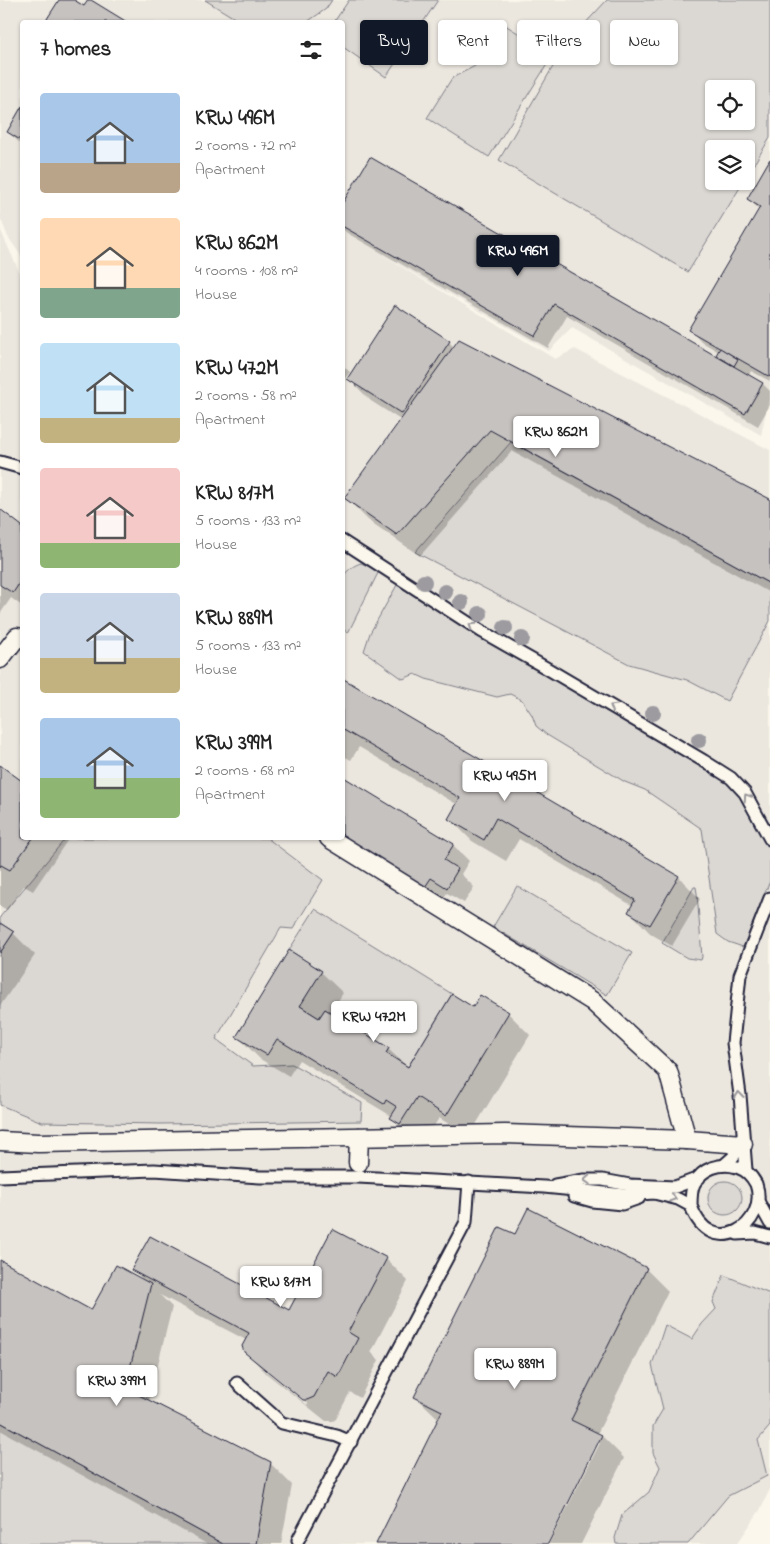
<!DOCTYPE html>
<meta charset="utf-8">
<style>
:root{--surface:#fff;--page:#f6f6f6;--text:#222;--muted:#767676;--accent:#111827}
body{margin:0;font-family:"Indie Flower",sans-serif;background:var(--page);color:var(--text);height:100vh;display:flex;flex-direction:column;font-size:19px;white-space:nowrap}
*{box-sizing:border-box;margin:0}
p{font-size:16px;color:var(--muted)}
.icon{flex:none;width:28px;height:28px;fill:none;stroke:currentColor;stroke-width:2;stroke-linecap:round;stroke-linejoin:round}
.map{position:relative;flex:1;overflow:hidden}
.sheet{position:absolute;left:20px;top:20px;width:325px;height:820px;display:flex;flex-direction:column;background:var(--surface);border-radius:5px;box-shadow:0 1px 4px #0004}
.sheet>*{flex:none}
.guide{position:absolute;left:360px;top:20px;width:335px;height:45px;display:flex;gap:10px}
.buttons{position:absolute;left:705px;top:80px;display:grid;gap:10px}
.buttons a{display:grid;place-items:center;width:50px;height:50px;border-radius:5px;background:var(--surface);box-shadow:0 1px 4px #0004;font-size:25px}
.price{position:absolute;translate:-50% -42px;padding:0 11px;border-radius:5px;background:#fff;color:#222;font-size:16px;line-height:32px;filter:drop-shadow(0 1px 2px #0008)}
.price::after{content:'';position:absolute;left:50%;top:30px;width:15px;height:11px;margin-left:-8px;background:inherit;clip-path:polygon(0 0,100% 0,50% 100%)}
.price.on{background:var(--accent);color:#fff}
ul{padding:0;list-style:none}
li{display:flex;align-items:center;gap:15px;height:125px;padding:0 20px}
li span{display:grid;place-items:center;flex:none;width:140px;height:100px;border-radius:5px;color:#555}
li>.icon{margin-inline-start:auto}
span .icon{width:60px;height:60px;fill:#fffc;stroke-width:1}
li b{font-size:21px}
h2{display:flex;justify-content:space-between;align-items:center;height:60px;padding:0 20px;font-size:21px}
.chip{padding:0 18px;border-radius:5px;background:var(--surface);box-shadow:0 1px 4px #0004;font-size:18px;line-height:45px}
.chip.on{background:var(--accent);color:#fff}
.map>svg:first-child{display:block}
.built{fill:#ebe7df;fill-rule:evenodd}
.green{fill:#dbd8d3;stroke:#7e7d87;fill-rule:evenodd}
.shadow{fill:#0003;fill-rule:evenodd}
.building{fill:#c6c2c0;stroke:#22223b}
.lines{fill:none;stroke-linecap:round;stroke-linejoin:round}
.service-casing{stroke:#22223b;stroke-width:15}
.pedestrian-casing{stroke:#22223b;stroke-width:21}
.service{stroke:#fbf7ec;stroke-width:11}
.pedestrian{stroke:#fbf7ec;stroke-width:18}
.tree{fill:#9d9ba0}
.oneway{stroke:#99979c}
</style>
<div class="map">
<svg width="770" height="1544" viewBox="0 0 770 1544">
<rect width="100%" height="100%" fill="#fbf7ec"/>
<filter id="ink" filterUnits="userSpaceOnUse"><feTurbulence type="fractalNoise" baseFrequency=".02" numOctaves="2"/><feDisplacementMap in="SourceGraphic" scale="10" xChannelSelector="R" yChannelSelector="G"/><feConvolveMatrix kernelMatrix="1 2 1 2 8 2 1 2 1" color-interpolation-filters="sRGB"/></filter>
<g filter="url(#ink)">
<path class="built" d="M 0,0 L 770,0 L 770,398 L 768,402 L 761,435 L 572,328 L 549,351 L 378,253 L 555,359 L 575,349 L 770,450 L 770,1489 L 760,1510 L 737,1544 L 0,1544 L 0,229 L 22,278 L 22,838 L 342,838 L 343,232 L 342,22 L 22,22 L 22,257 L 8,237 L 0,217 ZM 714,89 L 746,89 L 746,121 L 714,121 ZM 714,149 L 746,149 L 746,181 L 714,181 Z"/>
<g class="green">
<polygon points="205,0 332,0 326,9 307,22 241,22"/>
<polygon points="349,0 438,0 386,77 343,47 342,22 334,22"/>
<path d="M 607,0 L 770,0 L 770,138 L 746,177 L 746,149 L 714,149 L 714,181 L 744,181 L 688,272 L 499,160 L 566,44 ZM 714,89 L 746,89 L 746,121 L 714,121 Z"/>
<polygon points="502,23 553,55 489,157 427,118 452,78 475,66"/>
<polygon points="511,442 770,584 770,621 727,701 687,680 629,664 415,552"/>
<path d="M 361,563 L 379,571 L 348,633 L 343,629 C 343,619 340,584 343,577 C 347,570 354,565 361,563 Z"/>
<polygon points="397,585 432,607 543,669 676,749 735,788 767,837 770,845 770,881 743,947 728,942 717,934 702,829 645,790 625,782 547,735 536,726 532,715 522,700 510,694 497,697 426,679 415,674 403,679 364,651 370,633"/>
<polygon points="66,838 267,838 323,880 293,929 281,928 216,1039 253,1066 292,1064 362,1103 361,1121 160,1124 42,1122 0,1105 0,953 14,932 0,923 0,917"/>
<polygon points="517,886 632,953 607,995 493,927"/>
<polygon points="694,887 696,887 697,893 702,957 701,960 687,958 662,943"/>
<polygon points="315,909 452,994 408,1067 386,1053 389,1048 325,1009 319,1018 300,1006 321,971 289,950"/>
<circle cx="725" cy="1198" r="17"/>
<polygon points="724,1275 770,1294 770,1426 758,1440 767,1476 728,1496 688,1544 616,1544 615,1538 622,1515 649,1492 660,1467 653,1453 653,1426 663,1409 652,1365 665,1325 692,1339 702,1324 716,1309 713,1302"/>
<polygon points="0,1422 223,1544 0,1544"/>
</g>
<g class="shadow">
<polygon points="60,0 72,0 85,8 90,0 125,22 46,22"/>
<polygon points="22,108 22,145 8,132"/>
<polygon points="770,161 770,381 751,371 749,375 763,384 770,391 770,405 758,426 567,316 548,348 347,233 342,228 342,207 716,357 719,352 702,342 690,329 760,210 748,199"/>
<polygon points="449,342 455,348 770,501 770,593 512,451 420,556 368,520 346,498 402,421 371,401 349,379"/>
<polygon points="342,365 350,372 342,382"/>
<polygon points="0,511 22,528 22,606 11,598 0,614"/>
<polygon points="342,679 679,877 700,899 672,946 651,934 630,912 633,906 519,839 506,861 472,841 450,819 458,805 359,747 351,760 342,755"/>
<polygon points="0,767 22,782 22,838 69,838 33,891 24,886 7,910 0,906"/>
<polygon points="335,838 453,845 469,861 461,874 474,887 464,903 447,893 441,902"/>
<polygon points="0,924 13,933 35,955 0,1006"/>
<polygon points="321,972 343,993 330,1014 388,1049 409,1068 473,1009 508,1013 530,1035 469,1136 439,1118 422,1145 413,1140 392,1118 393,1117 299,1060 289,1076 260,1059 238,1037"/>
<polygon points="515,1236 646,1269 668,1291 597,1434 602,1436 624,1458 581,1544 549,1544 600,1443 597,1443 547,1544 378,1544 440,1420 416,1397"/>
<path d="M 386,1259 L 408,1281 L 371,1352 L 379,1360 L 360,1398 L 350,1392 L 336,1419 L 333,1421 L 326,1421 L 267,1374 L 245,1351 L 246,1340 L 160,1295 L 172,1307 L 149,1401 L 270,1463 L 292,1485 L 281,1544 L 207,1544 L 0,1430 L 0,1262 L 91,1312 L 144,1281 L 133,1269 L 290,1312 ZM 263,1366 L 308,1403 L 307,1405 L 263,1369 Z"/>
</g>
<g class="building">
<polygon points="59,0 74,0 84,6 88,0 91,0 127,22 45,22"/>
<polygon points="22,106 22,141 7,132"/>
<polygon points="370,157 763,383 745,414 554,304 535,336 342,226 342,204"/>
<polygon points="770,159 770,377 688,330 760,207 747,199"/>
<polygon points="395,305 450,341 402,414 347,379"/>
<polygon points="459,339 770,499 770,584 490,430 397,535 344,498"/>
<polygon points="720,348 738,359 734,366 716,355"/>
<polygon points="0,509 22,526 22,579 13,593 0,585"/>
<polygon points="342,678 679,876 650,925 628,912 635,900 496,818 484,840 448,819 460,798 342,729"/>
<polygon points="0,765 22,781 22,838 33,838 10,870 1,865 0,867"/>
<polygon points="342,776 454,844 444,860 458,869 447,888 431,878 425,887 342,837"/>
<polygon points="0,923 14,932 0,953"/>
<polygon points="289,950 322,971 300,1006 319,1018 325,1009 389,1048 386,1053 408,1067 452,994 473,1007 480,995 509,1012 446,1116 417,1097 400,1124 390,1118 397,1107 386,1100 384,1104 277,1039 267,1055 236,1037"/>
<polygon points="528,1208 647,1268 571,1420 602,1435 548,1544 376,1544 442,1411 414,1397 499,1227 515,1234"/>
<polygon points="332,1229 387,1258 348,1332 358,1338 338,1377 328,1371 314,1397 307,1400 303,1400 244,1352 242,1346 249,1333 131,1270 150,1236 289,1310"/>
<polygon points="0,1260 91,1310 116,1265 151,1284 125,1388 271,1462 256,1544 223,1544 0,1422"/>
</g>
<g class="lines">
<defs>
<g id="service">
<polyline points="0,462 22,468"/>
<polyline points="342,541 481,631 548,669 704,761 731,778 745,793 770,839"/>
<polyline points="724,1165 733,1157 743,1144"/>
<polyline points="746,1170 740,1095 733,1043 740,975 770,898"/>
<path d="M 0,1176 L 154,1170 L 260,1177 L 358,1177 L 544,1187 L 625,1195 L 654,1193 L 678,1199 L 691,1206 C 711,1262 770,1225 756,1184 C 751,1175 747,1171 737,1167 C 721,1162 702,1168 694,1184 C 691,1190 691,1199 691,1206"/>
<polyline points="555,1185 584,1180 603,1180 630,1185 675,1187 699,1178"/>
<polyline points="574,1196 592,1201 622,1204 639,1198"/>
<polyline points="759,1203 770,1223"/>
<polyline points="737,1234 755,1233 770,1237"/>
<polyline points="237,1383 282,1423 337,1436 351,1442"/>
<polyline points="298,1540 466,1222 469,1182"/>
</g>
<g id="pedestrian">
<polyline points="0,659 17,637 22,638"/>
<polyline points="329,838 592,1001 668,1071 687,1140"/>
<polyline points="0,1141 38,1143 505,1134 687,1140 743,1144"/>
<polyline points="358,1163 359,1137"/>
</g>
</defs>
<use href="#service" class="service-casing"/>
<use href="#pedestrian" class="pedestrian-casing"/>
<use href="#service" class="service"/>
<use href="#pedestrian" class="pedestrian"/>
</g>
<g class="tree">
<circle cx="424" cy="582" r="8"/>
<circle cx="445" cy="592" r="8"/>
<circle cx="461" cy="602" r="8"/>
<circle cx="480" cy="614" r="8"/>
<circle cx="505" cy="628" r="8"/>
<circle cx="522" cy="639" r="8"/>
<circle cx="653" cy="713" r="8"/>
<circle cx="699" cy="740" r="8"/>
</g>
<defs><path id="oneway-chevron" d="M-2-3.5L2.5 0L-2 3.5" fill="none" stroke-width="1.6" stroke-linecap="round" stroke-linejoin="round" transform="scale(1.25)"/></defs>
<g class="oneway">
<use href="#oneway-chevron" transform="translate(472 626) rotate(-147)"/>
<use href="#oneway-chevron" transform="translate(613 707) rotate(-150)"/>
<use href="#oneway-chevron" transform="translate(747 797) rotate(-123)"/>
<use href="#oneway-chevron" transform="translate(739 1095) rotate(-96)"/>
<use href="#oneway-chevron" transform="translate(587 1180) rotate(177)"/>
<use href="#oneway-chevron" transform="translate(673 1198) rotate(18)"/>
</g>
</g>
</svg>
<div class="buttons">
<a><svg class="icon" aria-label="locate" viewBox="0 0 24 24"><circle cx="12" cy="12" r="6"/><path d="M12 2v4M12 18v4M2 12h4M18 12h4"/></svg></a>
<a><svg class="icon" aria-label="layers" viewBox="0 0 24 24"><path d="M12 4l9 5-9 5-9-5zM3 14l9 5 9-5"/></svg></a>
</div>
<b class="price on" style="left:518px;top:277px">KRW 496M</b>
<b class="price" style="left:556px;top:458px">KRW 862M</b>
<b class="price" style="left:505px;top:802px">KRW 495M</b>
<b class="price" style="left:374px;top:1043px">KRW 472M</b>
<b class="price" style="left:281px;top:1308px">KRW 817M</b>
<b class="price" style="left:515px;top:1390px">KRW 889M</b>
<b class="price" style="left:117px;top:1407px">KRW 399M</b>
<div class="guide">
<a class="chip on">Buy</a>
<a class="chip">Rent</a>
<a class="chip">Filters</a>
<a class="chip">New</a>
</div>
<section class="sheet">
<h2>7 homes<svg class="icon" aria-label="filters" viewBox="0 0 24 24"><path d="M4 7h16M4 17h16"/><circle cx="9" cy="7" r="2"/><circle cx="15" cy="17" r="2"/></svg></h2>
<ul>
<li><span style="background:linear-gradient(#a9c7e8 70%,#b9a48a 0)"><svg class="icon" aria-label="home" viewBox="0 0 24 24"><path d="M3 11l9-7 9 7M6 9v11h12V9"/></svg></span><div><b>KRW 496M</b><p>2 rooms · 72 m²</p><p>Apartment</p></div></li>
<li><span style="background:linear-gradient(#ffd9b3 70%,#7fa58c 0)"><svg class="icon" aria-label="home" viewBox="0 0 24 24"><path d="M3 11l9-7 9 7M6 9v11h12V9"/></svg></span><div><b>KRW 862M</b><p>4 rooms · 108 m²</p><p>House</p></div></li>
<li><span style="background:linear-gradient(#bfe0f5 75%,#c2b280 0)"><svg class="icon" aria-label="home" viewBox="0 0 24 24"><path d="M3 11l9-7 9 7M6 9v11h12V9"/></svg></span><div><b>KRW 472M</b><p>2 rooms · 58 m²</p><p>Apartment</p></div></li>
<li><span style="background:linear-gradient(#f6c9c9 75%,#8fb573 0)"><svg class="icon" aria-label="home" viewBox="0 0 24 24"><path d="M3 11l9-7 9 7M6 9v11h12V9"/></svg></span><div><b>KRW 817M</b><p>5 rooms · 133 m²</p><p>House</p></div></li>
<li><span style="background:linear-gradient(#c9d6e8 65%,#c2b280 0)"><svg class="icon" aria-label="home" viewBox="0 0 24 24"><path d="M3 11l9-7 9 7M6 9v11h12V9"/></svg></span><div><b>KRW 889M</b><p>5 rooms · 133 m²</p><p>House</p></div></li>
<li><span style="background:linear-gradient(#a9c7e8 60%,#8fb573 0)"><svg class="icon" aria-label="home" viewBox="0 0 24 24"><path d="M3 11l9-7 9 7M6 9v11h12V9"/></svg></span><div><b>KRW 399M</b><p>2 rooms · 68 m²</p><p>Apartment</p></div></li>
</ul>
</section>
</div>
